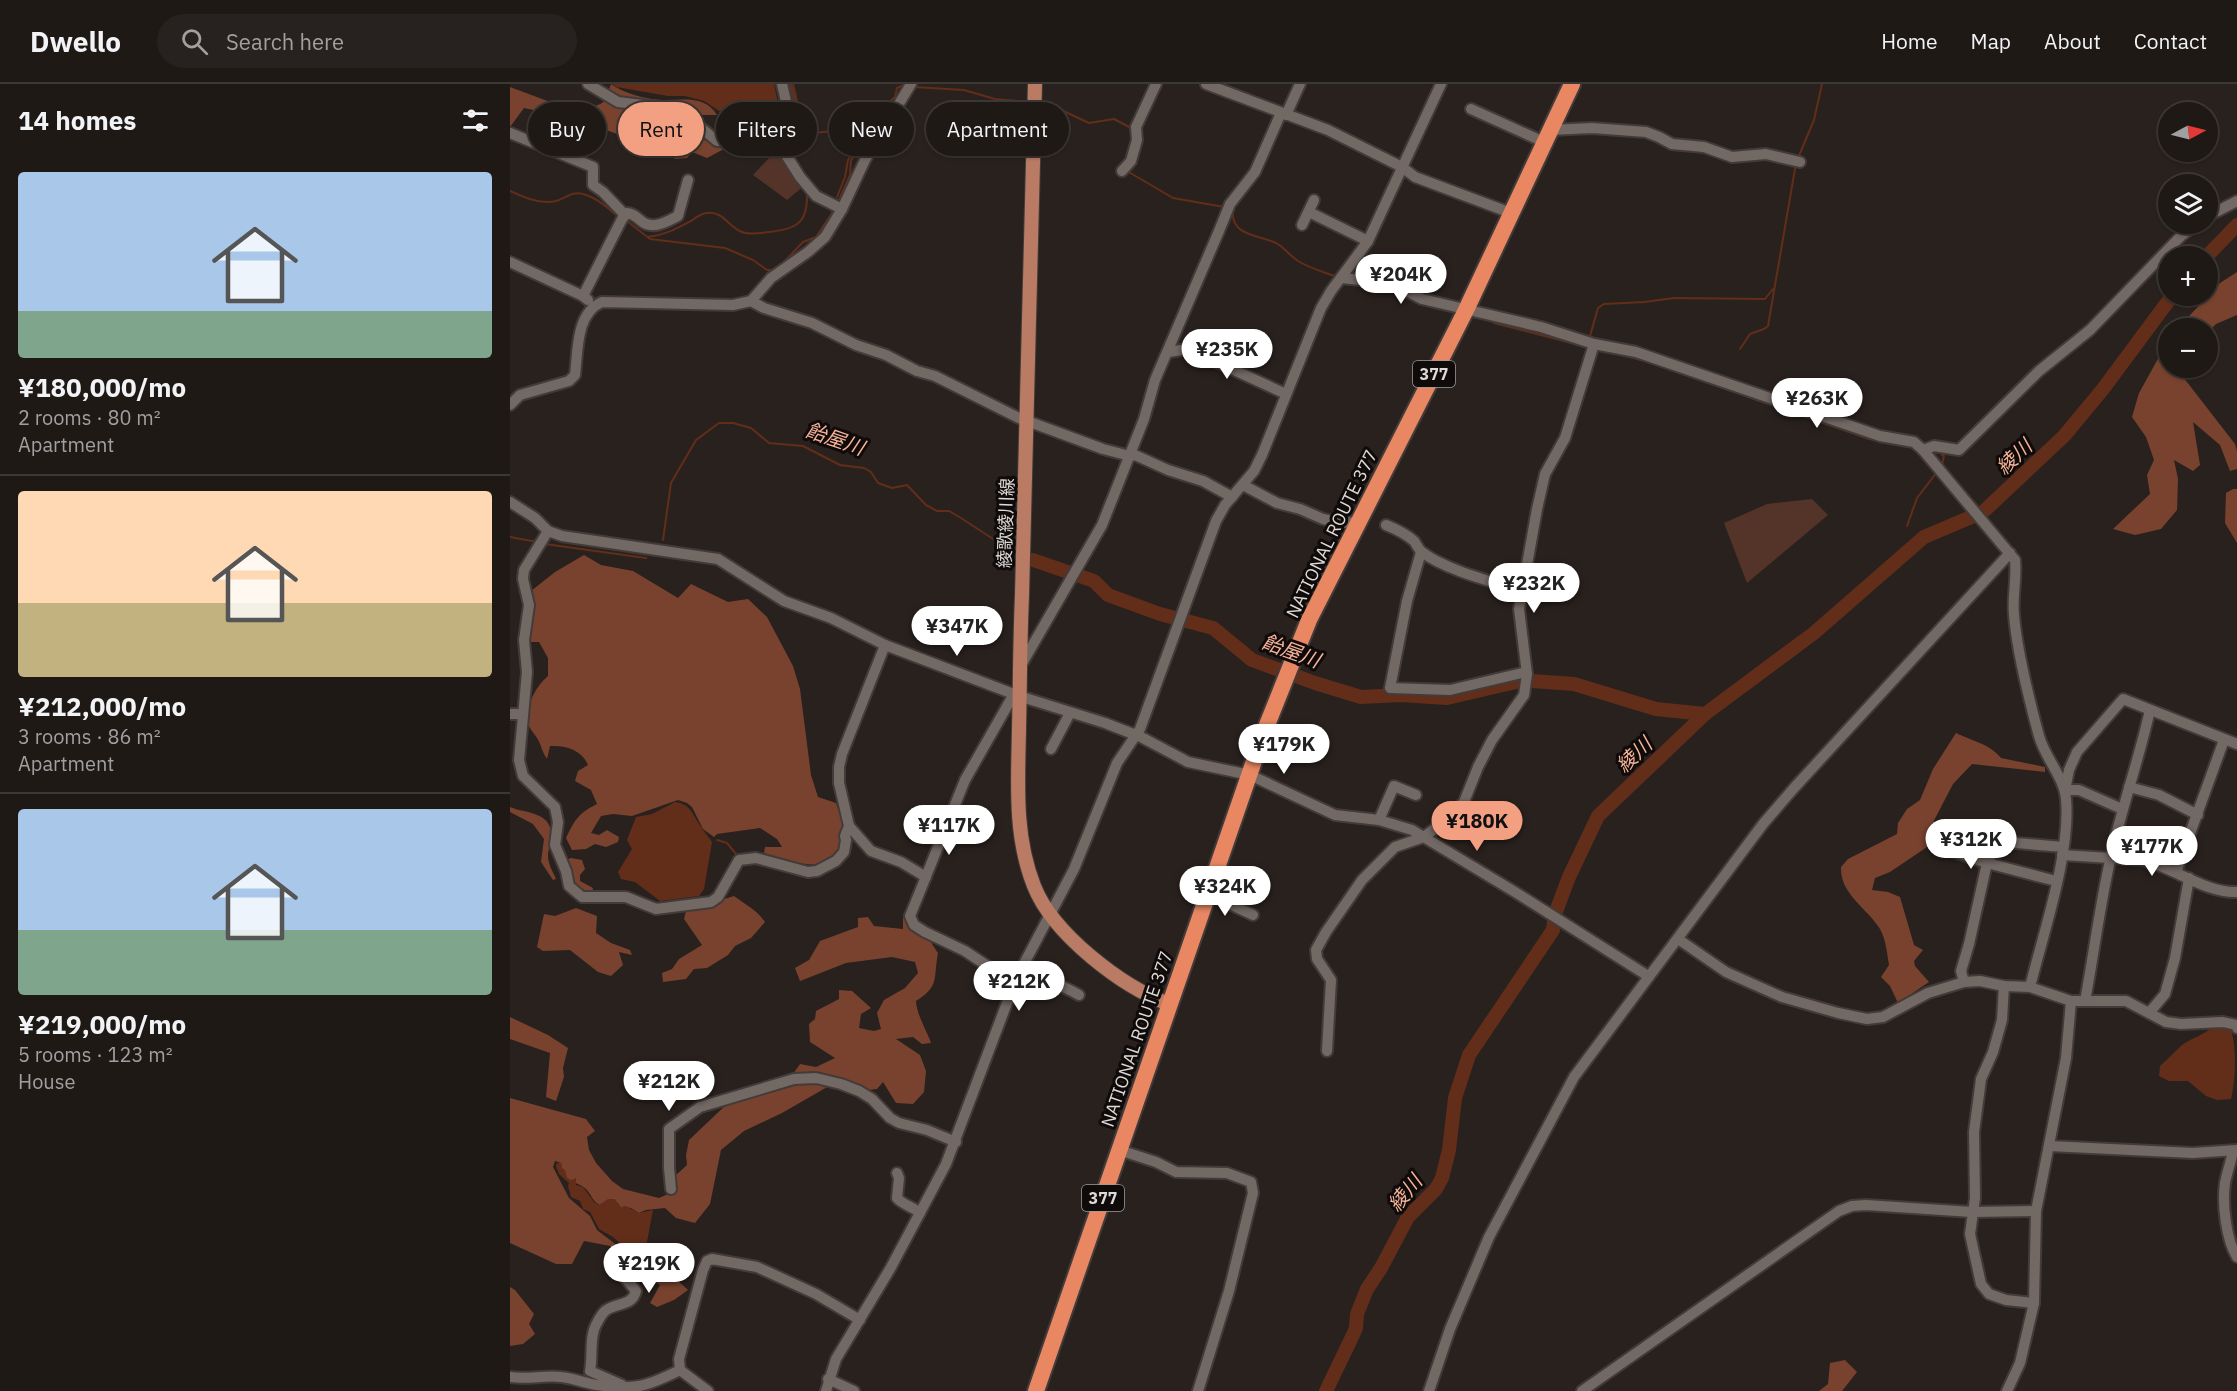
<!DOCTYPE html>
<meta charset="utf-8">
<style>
:root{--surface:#1f1916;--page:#27221f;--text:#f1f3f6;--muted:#a1a0a1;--line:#3c3835;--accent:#f2a081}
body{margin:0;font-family:"IBM Plex Sans","Noto Sans JP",sans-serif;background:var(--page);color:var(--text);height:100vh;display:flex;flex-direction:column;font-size:22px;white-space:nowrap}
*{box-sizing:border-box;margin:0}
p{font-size:20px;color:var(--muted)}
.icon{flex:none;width:33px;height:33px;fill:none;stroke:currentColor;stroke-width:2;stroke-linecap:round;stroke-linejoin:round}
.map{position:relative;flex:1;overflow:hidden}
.drawer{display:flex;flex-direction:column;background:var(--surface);width:510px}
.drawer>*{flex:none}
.banner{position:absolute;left:18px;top:18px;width:570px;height:54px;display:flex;gap:12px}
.needle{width:39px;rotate:83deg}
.buttons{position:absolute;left:1648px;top:18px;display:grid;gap:12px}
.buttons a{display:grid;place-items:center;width:60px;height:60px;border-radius:50%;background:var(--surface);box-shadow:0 2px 4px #0004,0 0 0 2px var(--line);font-size:30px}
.price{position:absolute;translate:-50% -51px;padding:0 14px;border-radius:21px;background:#fff;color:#222;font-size:20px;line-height:39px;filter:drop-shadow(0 2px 3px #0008)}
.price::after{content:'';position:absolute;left:50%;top:36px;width:18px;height:14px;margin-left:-9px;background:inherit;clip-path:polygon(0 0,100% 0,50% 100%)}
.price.on{background:var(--accent);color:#111}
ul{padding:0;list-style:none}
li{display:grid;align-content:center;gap:12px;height:318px;padding:0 18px}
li+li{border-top:2px solid var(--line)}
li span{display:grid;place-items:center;height:186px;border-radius:6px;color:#555}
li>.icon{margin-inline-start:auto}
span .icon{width:108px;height:108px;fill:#fffc;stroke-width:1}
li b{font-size:26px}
h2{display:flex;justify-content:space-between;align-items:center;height:72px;padding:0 18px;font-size:26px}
.chip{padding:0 21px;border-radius:27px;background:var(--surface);box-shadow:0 2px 4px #0004,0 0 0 2px var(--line);font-size:21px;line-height:54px}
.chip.on{background:var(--accent);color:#111}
header{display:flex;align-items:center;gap:36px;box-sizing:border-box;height:84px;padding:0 30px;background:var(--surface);border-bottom:2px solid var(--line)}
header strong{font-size:28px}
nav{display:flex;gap:33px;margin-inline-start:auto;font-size:21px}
.search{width:420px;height:54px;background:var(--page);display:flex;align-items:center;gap:15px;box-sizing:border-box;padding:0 21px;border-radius:33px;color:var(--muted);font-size:22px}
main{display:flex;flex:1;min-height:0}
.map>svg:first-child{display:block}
.green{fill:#543428}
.forest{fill:#78422e}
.water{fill:#622e1a}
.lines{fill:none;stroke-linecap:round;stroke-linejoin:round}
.stream{stroke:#622e1a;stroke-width:2}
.river{stroke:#622e1a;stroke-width:14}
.minor-casing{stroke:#433b39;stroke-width:14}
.major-casing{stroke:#433b39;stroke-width:16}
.highway-casing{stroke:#433b39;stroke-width:20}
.minor{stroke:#726864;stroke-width:10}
.major{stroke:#b97b63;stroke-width:14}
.highway{stroke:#e88762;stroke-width:16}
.labels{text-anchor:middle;stroke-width:6;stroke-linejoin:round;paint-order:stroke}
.shield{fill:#0f0b0a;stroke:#a09a99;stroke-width:1.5}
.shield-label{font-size:16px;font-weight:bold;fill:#ded8d6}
.street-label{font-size:18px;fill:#ded8d6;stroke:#0f0b0a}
.water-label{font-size:20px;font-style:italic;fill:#f7b298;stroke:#0f0b0a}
</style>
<header>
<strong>Dwello</strong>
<div class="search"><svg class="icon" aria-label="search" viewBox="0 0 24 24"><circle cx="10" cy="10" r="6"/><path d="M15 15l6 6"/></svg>Search here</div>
<nav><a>Home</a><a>Map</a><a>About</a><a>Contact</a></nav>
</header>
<main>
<section class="drawer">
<h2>14 homes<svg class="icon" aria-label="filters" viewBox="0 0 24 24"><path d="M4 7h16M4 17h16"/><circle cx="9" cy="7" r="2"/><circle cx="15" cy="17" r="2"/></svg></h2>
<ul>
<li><span style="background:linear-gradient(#a9c7e8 75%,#7fa58c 0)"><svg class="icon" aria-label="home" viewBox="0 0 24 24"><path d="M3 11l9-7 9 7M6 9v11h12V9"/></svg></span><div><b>¥180,000/mo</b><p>2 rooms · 80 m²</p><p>Apartment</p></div></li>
<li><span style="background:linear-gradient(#ffd9b3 60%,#c2b280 0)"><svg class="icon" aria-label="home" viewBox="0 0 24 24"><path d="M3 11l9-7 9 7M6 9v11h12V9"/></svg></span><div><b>¥212,000/mo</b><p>3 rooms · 86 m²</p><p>Apartment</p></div></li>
<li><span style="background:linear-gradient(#a9c7e8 65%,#7fa58c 0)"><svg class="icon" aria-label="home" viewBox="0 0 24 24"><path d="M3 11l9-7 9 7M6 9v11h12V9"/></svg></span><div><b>¥219,000/mo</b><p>5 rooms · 123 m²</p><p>House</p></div></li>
</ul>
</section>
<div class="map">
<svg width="1727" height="1307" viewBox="0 0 1727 1307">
<rect width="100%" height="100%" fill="#29211e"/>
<g class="green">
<path d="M 277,0 L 282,0 C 287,18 301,49 282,61 L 286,44 Z"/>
<polygon points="271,71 295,101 277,116 243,91 259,74"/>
<polygon points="1302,415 1318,431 1237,499 1214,439 1257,420"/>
</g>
<g class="forest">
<path d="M 101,0 C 112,8 129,13 142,15 C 164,19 193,7 207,31 L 186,31 L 184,51 L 214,65 L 197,74 L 182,68 L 177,74 L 165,75 L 159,67 L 142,69 L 120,47 L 116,53 L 93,45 L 86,49 L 56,39 L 42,30 L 14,24 L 0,43 L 0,3 L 67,28 L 75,22 C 95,23 95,17 101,0 Z"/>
<polygon points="1727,188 1727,231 1706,240 1698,248 1698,244 1668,244 1710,199"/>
<polygon points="1659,255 1659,284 1676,284 1670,289 1725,360 1727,367 1727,385 1720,387 1710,361 1683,338 1690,381 1683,387 1664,376 1668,395 1667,426 1651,445 1625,451 1603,445 1640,410 1637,391 1644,376 1636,353 1622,333 1629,309"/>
<polygon points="1723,405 1727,405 1727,459 1715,439 1716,409"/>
<path d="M 74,471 L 91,481 L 123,487 L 168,514 L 181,500 L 218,518 L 238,515 L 257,533 L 283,582 L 290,605 L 301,691 L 308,713 L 326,719 L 334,742 L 329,752 L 332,755 C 323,796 281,777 254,769 L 255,763 L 272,763 L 267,755 L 250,744 L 207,750 L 204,753 L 193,745 L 182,723 L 177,719 L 168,716 L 122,732 L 103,730 L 91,732 L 81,749 L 89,751 L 97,746 L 109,753 L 108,758 L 96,763 L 85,760 L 76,765 L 62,766 L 56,754 C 65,735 69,729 87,720 L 81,706 L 65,697 L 68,687 L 78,681 C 72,666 56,661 40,662 L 37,675 C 31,666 32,662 27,654 C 25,650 21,647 19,642 C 14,624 25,603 38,592 L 38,574 L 29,558 L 18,558 L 21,507 L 45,488 Z"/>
<path d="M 1446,649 C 1462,657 1480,660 1491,674 L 1535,683 L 1535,688 L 1462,680 L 1443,700 L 1417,750 L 1420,761 L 1380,788 L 1365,794 L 1362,806 L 1378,808 L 1390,813 L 1404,861 L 1413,866 L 1404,877 L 1405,882 L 1419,898 L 1388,919 L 1380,902 L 1371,893 L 1379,881 C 1377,869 1376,856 1370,845 C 1356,823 1330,810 1331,783 L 1338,775 L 1387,750 L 1388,739 L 1397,725 L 1410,716 L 1423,685 Z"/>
<path d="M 0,723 C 9,727 19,727 27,731 C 48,739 39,757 38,772 C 38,780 43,788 46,795 L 43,796 L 31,778 L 34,755 L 23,740 L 0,728 Z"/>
<polygon points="61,774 72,776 75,785 70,791 70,797 83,804 82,810 71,808 61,802 56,776"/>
<path d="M 224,812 C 236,821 247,826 255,838 L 241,854 L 225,862 L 218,871 L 197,884 L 184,885 L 176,895 L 153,898 L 152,889 L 162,885 L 169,875 L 192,861 L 174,835 L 176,827 Z"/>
<polygon points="66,824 87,832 86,849 101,859 120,866 122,871 109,868 113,881 101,892 88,888 60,866 33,867 27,863 34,830 45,832"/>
<path d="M 398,824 C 395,850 407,844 420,857 C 423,861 425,865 428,869 C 423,895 430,902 406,917 C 406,929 417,947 421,959 L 412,960 L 403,953 L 386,955 L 410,971 L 416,987 L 414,1008 L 403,1020 L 386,1019 L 373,998 L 367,1005 L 358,1006 L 319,991 L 283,990 L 290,980 L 306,983 L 325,974 L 300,958 L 299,940 L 305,935 L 306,927 L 329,915 L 329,906 L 342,907 L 361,924 L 351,930 L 349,944 L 364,947 L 371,945 L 367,929 L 374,916 L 395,904 L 408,889 L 405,878 L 382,873 L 336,879 L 290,897 L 285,884 L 299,876 L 310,857 L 348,843 L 348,834 L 358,833 L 364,842 L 393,845 L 393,831 Z"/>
<polygon points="0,933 38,951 58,964 53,984 54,993 46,1017 36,1013 40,969 0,955"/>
<path d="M 289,999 L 319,1002 L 272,1029 L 234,1047 L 211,1066 L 200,1120 L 185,1139 L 166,1134 L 155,1124 L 136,1126 L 129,1129 L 121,1124 L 110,1123 L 108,1119 L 95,1119 L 90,1121 C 82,1117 82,1112 77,1106 C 67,1096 53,1100 51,1079 L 45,1077 L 43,1083 L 59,1114 L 80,1132 L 87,1146 L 134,1182 L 150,1190 L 164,1193 L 178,1206 L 164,1216 L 147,1223 L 140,1219 L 150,1201 L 124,1185 L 100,1162 L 74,1157 L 62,1180 L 46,1180 L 0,1159 L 0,1014 L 76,1035 L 85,1047 L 77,1053 L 79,1066 L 86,1079 L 102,1097 L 113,1105 L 149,1114 L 163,1108 L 166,1091 L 177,1081 L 176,1071 L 179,1056 L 218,1019 Z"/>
<polygon points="0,1203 5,1206 24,1230 19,1240 25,1250 13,1260 0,1262"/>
<polygon points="1335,1276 1347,1288 1332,1307 1309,1307 1318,1300 1320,1279"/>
</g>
<g class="water">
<polygon points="102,0 264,0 275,52 272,56 254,56 194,17 175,12 158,12 107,3"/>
<path d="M 165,718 C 181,720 182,730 190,741 C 193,747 198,752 202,758 L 194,805 L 189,812 L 150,817 L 125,798 L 111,795 L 108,788 L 122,765 L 117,756 L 126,733 L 142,730 Z"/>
<path d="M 1702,943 L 1720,944 C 1727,959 1726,996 1721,1015 L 1707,1016 L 1696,1012 L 1678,997 L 1659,997 L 1649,992 L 1650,982 C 1657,976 1664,968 1672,961 C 1682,954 1694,951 1702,943 Z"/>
<polygon points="47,1079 51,1079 52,1084 55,1086 57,1094 61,1096 66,1094 66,1101 73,1103 84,1118 89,1121 98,1115 105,1115 110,1123 116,1122 129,1129 143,1126 133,1179 124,1167 112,1161 103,1153 89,1145 80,1128 73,1125 70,1117 61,1113 58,1102 59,1099 49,1090 46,1082"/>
</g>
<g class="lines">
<g class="stream">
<path d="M 283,0 L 294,47 L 297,49 C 310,49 335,45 345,48 L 346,63 L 338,76 L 335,93 L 327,113"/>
<polyline points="404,3 454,6 485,15 519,18"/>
<polyline points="534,18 579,39 604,35 623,45"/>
<polyline points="1288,74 1304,36 1312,0"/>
<polyline points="617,87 663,114 714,123"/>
<path d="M 0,107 C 13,113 31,121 46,117 C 56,114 62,107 73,110 C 87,113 98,125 109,133"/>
<polyline points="328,118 340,91 341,76 360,55 362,47 362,34 366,28 385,13 387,4 396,0"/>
<path d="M 723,126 C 720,152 749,151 766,159 C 774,163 780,172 788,177 C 799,184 814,188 827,193"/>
<polyline points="117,137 140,155 215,164 243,176 257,186 262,186 273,179 293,158 306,153 324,126"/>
<path d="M 138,153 C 155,151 166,145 181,137 C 185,134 192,129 197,129 C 214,127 218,143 232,148 C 239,151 251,149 259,148 C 287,145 298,139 297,109"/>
<polyline points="984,239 1077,263"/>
<polyline points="1080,252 1088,224 1094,220 1134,218 1164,214 1255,215 1263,205"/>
<polyline points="1230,265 1240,250 1254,245 1258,242 1286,79"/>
<polyline points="1101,268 1142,279 1359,355 1399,363"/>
<polyline points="1432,381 1434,371 1432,371"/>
<polyline points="1397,442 1407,414 1427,388"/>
<polyline points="0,453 27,458"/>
<polyline points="153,456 161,399 186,356 209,339 223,339 241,344 259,359 293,362 330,381 354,384 361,388 368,399 382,404 397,401 416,421 427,427 439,427 451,434 506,470"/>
<polyline points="35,460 136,474"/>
<polyline points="207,756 217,759 226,770 237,770"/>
</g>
<g class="river">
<polyline points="1697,172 1727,141"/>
<polyline points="523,476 584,497 598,511 650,530 703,544 742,576 805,599 851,613 891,611 937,614 1010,597"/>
<polyline points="1022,597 1064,600 1146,625 1195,630"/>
<polyline points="816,1307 842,1253 846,1244 847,1230 857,1205 871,1184 898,1133 926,1105 932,1094 939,1066 945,1014 959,971 1043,846 1045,830 1059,793 1088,732 1195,630 1304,549 1414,453 1473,428 1554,352 1593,305 1662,212"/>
</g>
<defs>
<g id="minor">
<polyline points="78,0 108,18 165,25 178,33 207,57 241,58 273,66 290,93 306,112 332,125"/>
<polyline points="272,0 282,44 273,66"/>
<polyline points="696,0 818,46 892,83 905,93 1001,129"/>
<polyline points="961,25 1034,58"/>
<polyline points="776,31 790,0"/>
<polyline points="1040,46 1082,44 1136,48 1149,53 1162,60 1194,63 1222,73 1256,70 1290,78"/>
<polyline points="0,49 83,83 83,101 93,108 115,131"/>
<polyline points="612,87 621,77 627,56 626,43 646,0"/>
<polyline points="799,128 858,157"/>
<polyline points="1698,132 1727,117"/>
<polyline points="792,141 804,116"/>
<polyline points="0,178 73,212 78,216"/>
<path d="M 831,194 L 882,199 L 912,215 L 1031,243 L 1084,260 L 1126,268 L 1370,352 L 1404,358 L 1413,366 L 1505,476 C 1507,495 1502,513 1504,531 C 1507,569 1519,615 1529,652 C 1535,674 1554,693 1556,715 C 1561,769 1533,850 1520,903"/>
<path d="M 73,212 L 112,135 L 117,129 C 124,130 125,132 130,136 C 142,147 156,138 168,132 L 178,96"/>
<polyline points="241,217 254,224 302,239 346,261 376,271 407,287 425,292 509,334 593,365 620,372 625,371 658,386 693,397 722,413"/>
<polyline points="658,268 678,265 776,310"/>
<path d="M 0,321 L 10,311 L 59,297 L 65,291 C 68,266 66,229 92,218 L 223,221 L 241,217 L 261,194 L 298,168 L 315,153 L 332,125 L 355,76 L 401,0"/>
<polyline points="1413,366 1424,362 1449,366 1529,287 1580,246 1671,152 1687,140"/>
<polyline points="733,401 767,419 790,425 813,435 832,439 848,438"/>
<polyline points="0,418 25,434 38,447 52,452 208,475 274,517 321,534 375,561 509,612 595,639 631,653 678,678 740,691 825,731 869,736 902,746 1005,808 1138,892"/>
<path d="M 876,441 C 886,445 896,450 904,457 C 907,461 909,466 912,468 C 935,486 984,498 1012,507"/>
<polyline points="38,447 14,486 13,495 19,521 14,556 17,588 9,676 13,692 45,723 48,738 45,761 56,787 59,802 72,813 116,813 146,825 201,818 208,813 229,776 246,774 298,788 307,787 326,777 334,768 336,756 335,752 339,742 329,699 329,683 332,670 375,561"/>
<polyline points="911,468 897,517 880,604 940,606 1012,589 1017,590"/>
<polyline points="510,583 592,441 634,335 645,296 709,147 720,120 745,88 771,29"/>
<polyline points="504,610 455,696 400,832 404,841 415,848 455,867 482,885 506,895"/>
<polyline points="0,630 13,630"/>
<polyline points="541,665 560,629"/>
<polyline points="1619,703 1649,711 1688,731"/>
<polyline points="1555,706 1559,686 1567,668 1613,615 1727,660"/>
<polyline points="1555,706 1569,706 1612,725"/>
<polyline points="869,736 884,702 906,711"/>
<polyline points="339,742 361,767 391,778 416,793"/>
<polyline points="1429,763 1477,779 1546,797"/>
<path d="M 1552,771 L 1632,776 C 1664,783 1694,809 1727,808"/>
<polyline points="1666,788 1714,656"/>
<polyline points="698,810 743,831"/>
<polyline points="1168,855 1216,888 1272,913 1328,929 1357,935 1373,933 1418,909 1454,898 1470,897 1494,902 1520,903 1561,917 1616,917 1656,938 1671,940 1713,938 1726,941 1727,944"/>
<path d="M 511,885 C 531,897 550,899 569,911"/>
<polyline points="1454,898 1451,887 1459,860 1477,779 1487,761 1494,758 1553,763"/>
<polyline points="1494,902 1492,936 1483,968 1471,995 1464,1048 1465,1114 1460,1150 1471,1200 1479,1210 1496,1216 1524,1219"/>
<path d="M 1575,917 C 1584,869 1590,820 1601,772 C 1612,723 1629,675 1640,626"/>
<polyline points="1639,929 1655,910 1665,874 1679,794"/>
<polyline points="817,967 821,896 807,875 806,866 816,848 852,796 885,763 914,753 937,735 954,718 968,683 982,656 1014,611 1017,590 1009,525 1027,425 1035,390 1055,354 1084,260"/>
<polyline points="1539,1062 1683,1069 1727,1066"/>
<polyline points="609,1066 646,1078 666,1088 717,1089 741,1098 743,1109 719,1207 688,1307"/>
<path d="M 1723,1067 C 1721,1078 1717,1088 1715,1099 C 1712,1119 1716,1156 1727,1173"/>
<path d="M 387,1089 L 389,1094 L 387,1114 C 393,1121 402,1122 410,1129"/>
<polyline points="161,1105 159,1084 159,1045 190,1023 284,995 306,994 331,1000 349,1007 362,1015 380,1034 389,1039 417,1046 446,1058"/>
<path d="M 101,1177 L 126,1207 C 122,1223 106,1218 95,1227 C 92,1230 89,1235 87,1239 C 79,1252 83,1272 80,1287 L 112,1301"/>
<polyline points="170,1286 169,1275 193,1186 197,1177 202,1175 247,1183 306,1210 350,1236"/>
<path d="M 0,1293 C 17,1296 34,1291 51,1293 C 63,1294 74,1299 87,1301 C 124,1307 138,1302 170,1286 L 198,1307"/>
<polyline points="318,1295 344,1307"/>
<polyline points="316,1307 326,1275 380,1185 436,1080 506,895 564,785 607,679 630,645 706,437 715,421 744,387 752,371 811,224 821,207 858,157 931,0"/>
<polyline points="919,1307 940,1245 979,1153 1064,993 1253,740 1284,704 1500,469"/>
<polyline points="1072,1307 1329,1127 1342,1122 1356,1121 1462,1128 1526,1127"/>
<polyline points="1497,1307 1510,1279 1524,1219 1526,1127 1556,974 1561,917"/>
</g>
<path id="major" d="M 525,0 C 521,170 516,341 512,511 C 510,556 510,600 509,645 C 508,698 504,752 524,802 C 543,850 612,903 659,920"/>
<polyline id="highway" points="526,1307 753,651 799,536 956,226 1062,0"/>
</defs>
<use href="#minor" class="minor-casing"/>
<use href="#major" class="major-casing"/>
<use href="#highway" class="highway-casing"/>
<use href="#minor" class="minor"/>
<use href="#major" class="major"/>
<use href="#highway" class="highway"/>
</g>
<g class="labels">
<g class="shield">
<rect x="903" y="277" width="42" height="26" rx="4.5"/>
<rect x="572" y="1101" width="42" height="26" rx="4.5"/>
</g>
<g class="shield-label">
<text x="924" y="296">377</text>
<text x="593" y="1120">377</text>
</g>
<g class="street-label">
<text transform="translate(496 439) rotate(-88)" y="6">綾歌綾川線</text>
<text transform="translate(822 450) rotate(-64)" y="6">NATIONAL ROUTE 377</text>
<text transform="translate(627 955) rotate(-71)" y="6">NATIONAL ROUTE 377</text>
</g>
<g class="water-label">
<text transform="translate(325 355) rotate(19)" y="7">飴屋川</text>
<text transform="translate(1504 373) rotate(-43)" y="7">綾川</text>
<text transform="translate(781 567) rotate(20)" y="7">飴屋川</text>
<text transform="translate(1124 671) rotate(-43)" y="7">綾川</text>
<text transform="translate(895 1109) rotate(-51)" y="7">綾川</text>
</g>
</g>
</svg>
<div class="buttons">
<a><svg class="needle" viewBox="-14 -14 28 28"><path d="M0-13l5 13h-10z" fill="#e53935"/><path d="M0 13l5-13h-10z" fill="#a1a0a1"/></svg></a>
<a><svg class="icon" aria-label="layers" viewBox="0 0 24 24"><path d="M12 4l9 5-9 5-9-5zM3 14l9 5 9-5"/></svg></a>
<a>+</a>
<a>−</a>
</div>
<b class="price" style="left:891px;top:221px">¥204K</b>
<b class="price" style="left:717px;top:296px">¥235K</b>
<b class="price" style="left:1307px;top:345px">¥263K</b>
<b class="price" style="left:1024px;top:530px">¥232K</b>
<b class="price" style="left:447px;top:573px">¥347K</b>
<b class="price" style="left:774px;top:691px">¥179K</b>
<b class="price on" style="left:967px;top:768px">¥180K</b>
<b class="price" style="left:439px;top:772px">¥117K</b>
<b class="price" style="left:1461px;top:786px">¥312K</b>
<b class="price" style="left:1642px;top:793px">¥177K</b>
<b class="price" style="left:715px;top:833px">¥324K</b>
<b class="price" style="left:509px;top:928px">¥212K</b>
<b class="price" style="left:159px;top:1028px">¥212K</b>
<b class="price" style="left:139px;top:1210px">¥219K</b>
<div class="banner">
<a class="chip">Buy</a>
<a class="chip on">Rent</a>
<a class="chip">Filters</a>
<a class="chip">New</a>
<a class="chip">Apartment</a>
</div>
</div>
</main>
